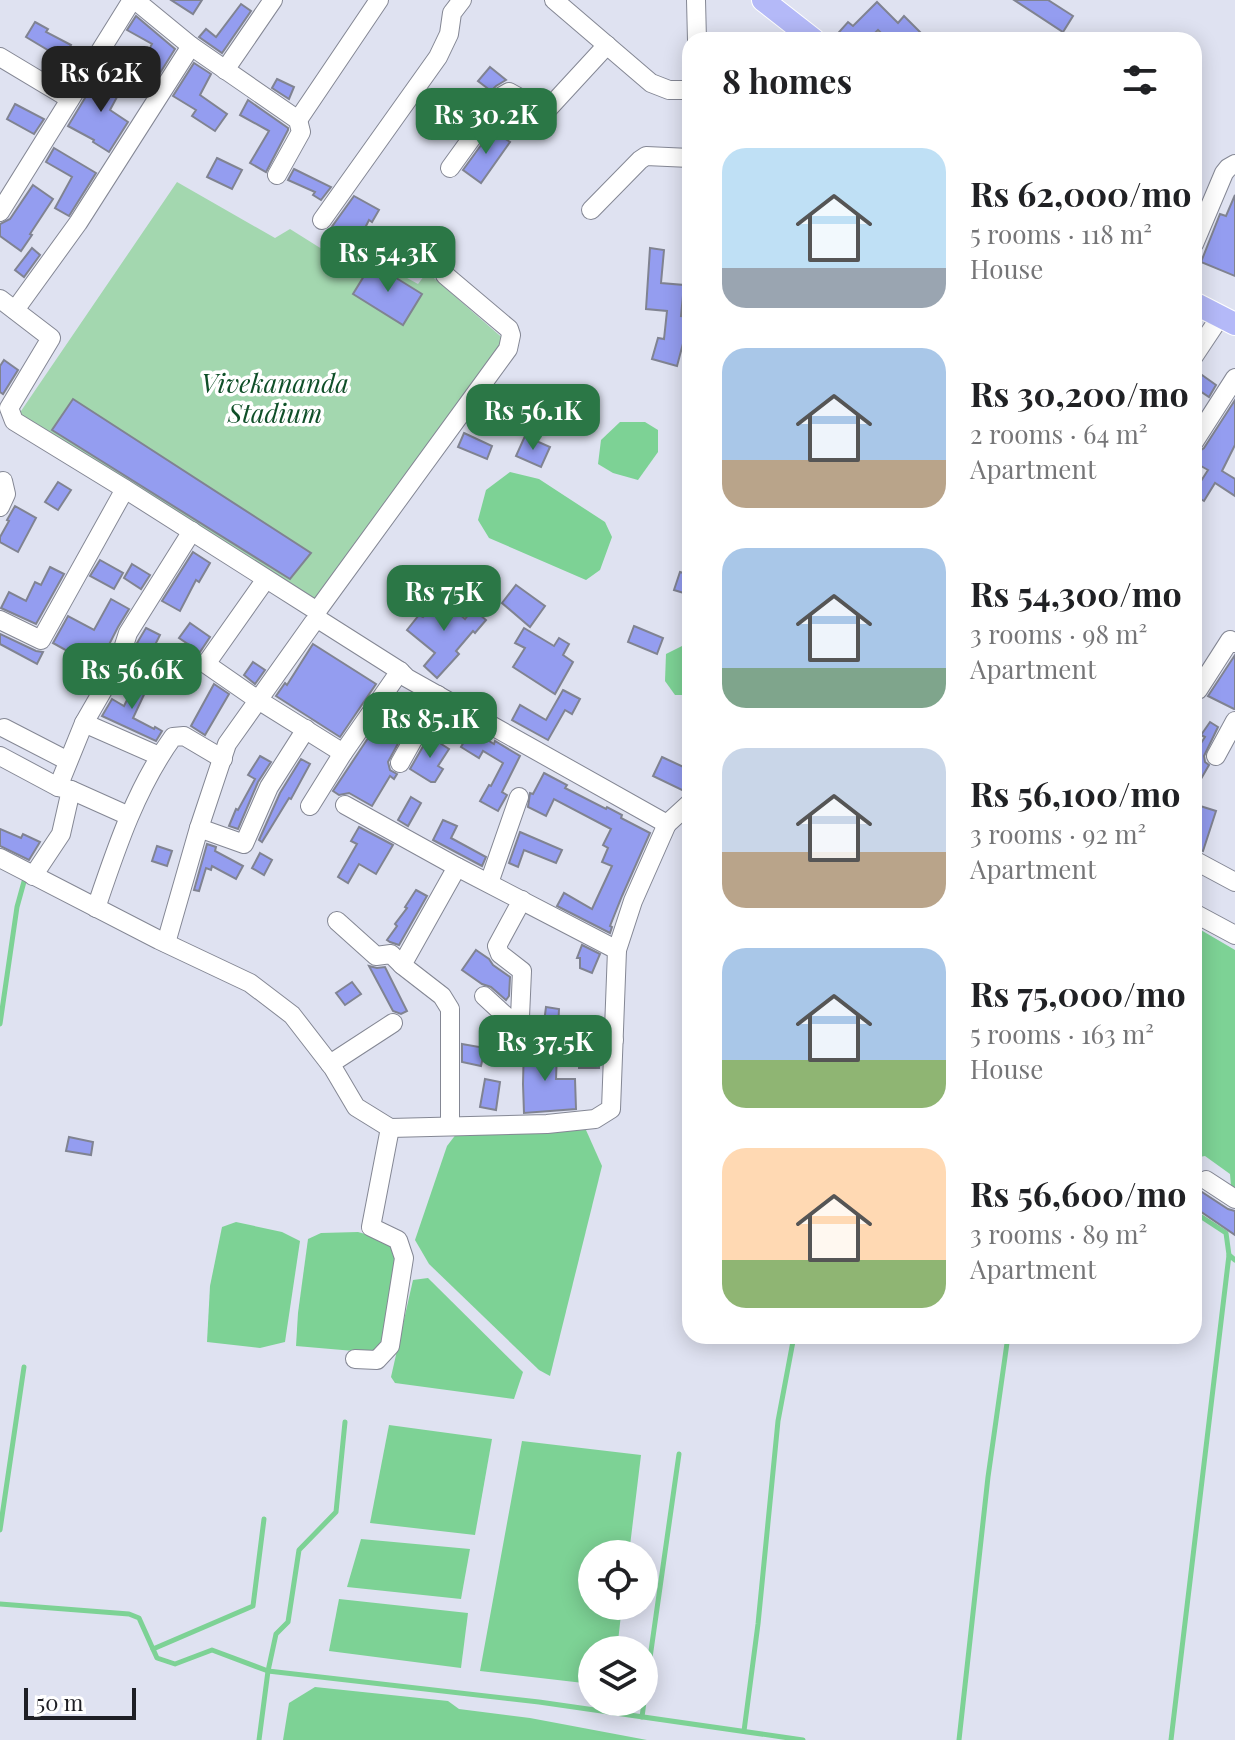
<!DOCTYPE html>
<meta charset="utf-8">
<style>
:root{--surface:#fff;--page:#f6f6f6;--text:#202124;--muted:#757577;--accent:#2b7746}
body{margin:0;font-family:"Playfair Display",serif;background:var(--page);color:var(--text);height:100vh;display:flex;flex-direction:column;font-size:30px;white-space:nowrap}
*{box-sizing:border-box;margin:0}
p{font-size:26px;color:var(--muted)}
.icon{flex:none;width:44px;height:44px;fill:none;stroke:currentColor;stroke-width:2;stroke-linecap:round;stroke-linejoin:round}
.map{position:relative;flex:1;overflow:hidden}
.sheet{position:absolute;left:682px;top:32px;width:520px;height:1312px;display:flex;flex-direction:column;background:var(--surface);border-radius:24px;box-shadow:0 4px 20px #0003}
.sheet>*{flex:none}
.tools{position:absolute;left:578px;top:1540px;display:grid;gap:16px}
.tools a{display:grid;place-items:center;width:80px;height:80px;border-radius:50%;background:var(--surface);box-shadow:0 4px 20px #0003;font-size:40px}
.scale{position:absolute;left:24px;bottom:20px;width:112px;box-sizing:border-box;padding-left:8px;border:4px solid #1e1f25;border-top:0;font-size:22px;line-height:28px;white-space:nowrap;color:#1e1f25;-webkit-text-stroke:6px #fff;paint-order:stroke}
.price{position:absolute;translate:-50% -68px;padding:0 18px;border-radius:16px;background:var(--accent);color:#fff;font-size:26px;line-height:52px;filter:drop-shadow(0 2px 4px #0008)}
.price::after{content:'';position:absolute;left:50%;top:48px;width:24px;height:18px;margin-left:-12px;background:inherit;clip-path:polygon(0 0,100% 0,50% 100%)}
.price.current{background:#222;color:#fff}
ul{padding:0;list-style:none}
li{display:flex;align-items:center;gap:24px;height:200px;padding:0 40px}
li span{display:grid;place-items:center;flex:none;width:224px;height:160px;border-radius:24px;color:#555}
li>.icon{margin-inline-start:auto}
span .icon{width:96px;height:96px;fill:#fffc;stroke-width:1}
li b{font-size:34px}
h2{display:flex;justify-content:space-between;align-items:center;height:96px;padding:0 40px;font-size:34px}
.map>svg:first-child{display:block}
.green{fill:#a3d7af}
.water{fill:#7dd295}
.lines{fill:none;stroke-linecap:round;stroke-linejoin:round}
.stream{stroke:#7dd295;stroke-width:5}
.building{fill:#949df0;stroke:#808391;stroke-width:2}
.minor-casing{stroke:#848794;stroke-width:20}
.major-casing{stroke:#fff;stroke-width:24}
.minor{stroke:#fff;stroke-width:18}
.major{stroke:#b4b9f8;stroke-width:22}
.labels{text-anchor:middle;stroke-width:7;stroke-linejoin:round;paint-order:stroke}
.park-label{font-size:26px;font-style:italic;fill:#0f4f28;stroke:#fff}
</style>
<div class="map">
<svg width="1235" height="1740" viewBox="0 0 1235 1740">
<rect width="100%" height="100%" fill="#dfe2f1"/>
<polygon class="green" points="177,182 275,238 290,229 349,266 360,252 418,284 427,272 506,341 315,607 19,414"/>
<g class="water">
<polygon points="620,422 645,422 658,430 658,452 638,480 613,473 598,464 601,440"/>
<polygon points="510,472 539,479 565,496 605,522 612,537 600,570 586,580 489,538 478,520 486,490"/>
<polygon points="690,642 690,695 675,695 665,681 666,654"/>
<polygon points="1194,926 1235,950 1235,1188 1231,1186 1230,1174 1205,1156 1194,1158"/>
<polygon points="586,1130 602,1166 550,1376 539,1370 429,1264 415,1240 447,1146 457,1133"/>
<polygon points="236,1222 282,1232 300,1241 285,1342 260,1348 207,1342 210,1286 222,1227"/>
<polygon points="358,1232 397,1243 389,1319 377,1353 296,1346 298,1313 308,1239 321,1233"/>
<polygon points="428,1278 523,1372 514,1399 395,1383 391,1377 413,1280"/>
<polygon points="389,1425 492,1439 475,1535 370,1523"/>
<polygon points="522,1441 641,1455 629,1554 592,1554 592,1606 622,1606 617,1650 592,1650 592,1684 480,1671"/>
<polygon points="361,1539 470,1549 461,1599 347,1587"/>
<polygon points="339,1599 468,1613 461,1668 329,1651"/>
<polygon points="315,1687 448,1701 459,1709 530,1718 647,1740 283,1740 289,1703"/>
</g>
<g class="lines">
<g class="stream">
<polyline points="0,1024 17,907 25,878"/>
<polyline points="1194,1212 1226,1233 1229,1255 1235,1260"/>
<polyline points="0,1530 24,1367"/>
<polyline points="0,1604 129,1614 139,1618 157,1658 175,1664 212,1650 268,1671 539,1702 803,1740"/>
<polyline points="153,1649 253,1606 264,1519"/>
<polyline points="644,1700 679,1454"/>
<polyline points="642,1717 644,1702"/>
<polyline points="744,1731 758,1624 778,1421 794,1336"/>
<polyline points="259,1740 268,1671 276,1634 288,1622 299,1550 336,1512 345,1422"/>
<polyline points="959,1740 988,1477 1008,1336"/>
<polyline points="1171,1740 1229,1255"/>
</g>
</g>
<g class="building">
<polygon points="171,0 202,0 193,14"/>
<polygon points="1014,0 1048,0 1073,16 1063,32"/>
<polygon points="877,2 898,23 904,16 928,40 888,40 878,30 871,37 868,34 862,40 832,40 848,22 853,26"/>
<polygon points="241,4 251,11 222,53 199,37 206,29 216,37"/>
<polygon points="136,16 175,49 155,81 137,71 152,44 127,30"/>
<polygon points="35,22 48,29 46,32 71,45 63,59 26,37"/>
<polygon points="194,63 211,74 200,95 227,114 215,131 192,116 196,110 173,96"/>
<polygon points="490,67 506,80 496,86 491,91 478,81"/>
<polygon points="102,72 124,84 110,110 128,122 109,152 93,142 94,140 68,126 88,93 90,94"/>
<polygon points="277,79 294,87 289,99 272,88"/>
<polygon points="248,100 288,128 288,130 266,172 250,163 269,131 240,115"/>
<polygon points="15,104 44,119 34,134 7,119"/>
<polygon points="510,106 532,118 527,127 504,113"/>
<polygon points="492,130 510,142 481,183 463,170"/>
<polygon points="54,148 96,173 69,216 55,208 72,177 46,162"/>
<polygon points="217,158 242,170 232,189 207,177"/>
<polygon points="294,169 331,187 321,200 313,195 315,192 288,180"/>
<polygon points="33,185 53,199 30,234 32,235 21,251 0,236 0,224 10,219"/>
<polygon points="1235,195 1235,276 1201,262 1220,214 1226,216"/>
<polygon points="354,196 379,210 372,222 369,220 358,242 331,228"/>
<polygon points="32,248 40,255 24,277 15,270"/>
<polygon points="650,248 664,250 661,283 684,285 681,316 690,317 690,336 685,336 677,366 652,359 658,338 664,339 667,311 646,309"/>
<polygon points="372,263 422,294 403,325 353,294"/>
<polygon points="4,360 18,370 3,394 0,392 0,366"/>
<polygon points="1202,375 1216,385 1209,397 1194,387"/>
<polygon points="73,399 311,553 290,579 52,430"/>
<polygon points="1235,400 1235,445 1222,471 1235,479 1235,496 1215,483 1204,501 1194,495 1194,492 1208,470 1194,462 1194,455 1204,448"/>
<polygon points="464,433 492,446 487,459 458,447"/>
<polygon points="525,436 550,447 541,467 516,456"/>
<polygon points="58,482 71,490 58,510 45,502"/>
<polygon points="15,506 36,518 18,552 0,542 0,537 9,521 7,520"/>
<polygon points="193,552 210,563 199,582 196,580 180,611 162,601"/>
<polygon points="100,560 123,573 114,589 90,576"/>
<polygon points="132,564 150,575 141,589 124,578"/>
<polygon points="50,567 64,574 36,624 1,608 9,592 26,601 35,582 41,585"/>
<polygon points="680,572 690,575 690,595 674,590"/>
<polygon points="516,585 545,606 530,627 502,603"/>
<polygon points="440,597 465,619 473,609 486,620 475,633 473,631 456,651 459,654 437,678 424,666 435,653 407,630 419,615 423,617"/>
<polygon points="111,599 129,609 118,627 94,674 97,676 88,691 69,679 82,659 53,643 68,616 94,630"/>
<polygon points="190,623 210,637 200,652 179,638"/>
<polygon points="634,626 663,638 657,654 628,642"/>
<polygon points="146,628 160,635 152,651 137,643"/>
<polygon points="524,628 554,646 559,638 569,644 563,655 573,662 555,694 513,667 525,648 515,643"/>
<polygon points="0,634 36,651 43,652 37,664 0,644"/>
<polygon points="313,644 376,684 340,737 276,696 285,683 287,685"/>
<polygon points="1235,655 1235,709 1234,709 1208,696"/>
<polygon points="253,662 265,670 255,684 244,675"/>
<polygon points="139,676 150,682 133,718 154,729 155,727 162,731 156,741 102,716 112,699 124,706"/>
<polygon points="214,684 229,694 205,735 191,726"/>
<polygon points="563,690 580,699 572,714 565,710 548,740 512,720 520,705 546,720"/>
<polygon points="414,697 421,701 388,762 390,770 397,774 394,779 390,776 372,806 349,793 339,795 333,791 380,720 394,729"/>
<polygon points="1210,722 1218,727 1204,756 1205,762 1209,765 1194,791 1194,754 1205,737 1201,735"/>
<polygon points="471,730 494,744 495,741 520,756 502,792 507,795 498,811 480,801 489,785 491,786 503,763 483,751 479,758 461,747"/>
<polygon points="429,736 449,749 438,766 443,769 435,782 431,782 410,769"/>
<polygon points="260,756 271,762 258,782 238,829 229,826 236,809 238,810 255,779 248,775"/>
<polygon points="662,757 690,770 690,778 684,791 653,776"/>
<polygon points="301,759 310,764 291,799 289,798 262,842 259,840 280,793"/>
<polygon points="544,773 567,785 565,788 606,809 607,807 622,815 621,818 650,833 622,896 610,926 612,927 610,933 557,906 564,893 592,909 612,866 602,862 608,848 603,845 611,829 554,799 546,816 528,807 530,793 533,794"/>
<polygon points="411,797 421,803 408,826 398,820"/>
<polygon points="1197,805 1216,811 1203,851 1194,848 1194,814"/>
<polygon points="443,820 457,826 451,838 486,857 482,866 433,840"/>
<polygon points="359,827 393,845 376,874 359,864 348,883 338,877 357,844 351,841"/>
<polygon points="0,829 21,838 23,834 40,842 29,860 0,846"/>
<polygon points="520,832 562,850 556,863 524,850 518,867 509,863"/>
<polygon points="207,844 216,847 215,851 243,866 236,879 212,866 211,870 206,868 199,891 194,890"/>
<polygon points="157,846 172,851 167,866 152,861"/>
<polygon points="260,853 272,860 264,875 252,868"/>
<polygon points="416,890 427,896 399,945 390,942 387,940 397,926 395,924 407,908 405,907"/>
<polygon points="582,945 600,954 592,973 580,968 580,958 577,958"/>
<polygon points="476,950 489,959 493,965 510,977 509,996 506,1000 491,987 482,984 462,970"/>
<polygon points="369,966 377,968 385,967 407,1011 401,1014 393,1011"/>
<polygon points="352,982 361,994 345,1005 336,993"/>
<polygon points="546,1007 559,1009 558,1029 543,1030"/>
<polygon points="524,1042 534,1042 536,1048 541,1052 557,1053 556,1079 575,1079 576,1109 524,1113 523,1084"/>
<polygon points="462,1044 485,1048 481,1066 462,1062"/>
<rect x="579" y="1052" width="20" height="16"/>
<polygon points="485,1079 500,1082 496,1110 480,1107"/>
<polygon points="69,1137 93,1142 91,1155 66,1151"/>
<polygon points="1194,1177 1195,1185 1199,1190 1228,1209 1235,1211 1235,1235 1194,1207"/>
</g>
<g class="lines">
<defs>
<g id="minor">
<polyline points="135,0 191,46 298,120 301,132 277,175"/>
<polyline points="554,0 651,83 669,90 690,90"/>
<polyline points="696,0 697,40"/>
<polyline points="0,57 70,99"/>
<polyline points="225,70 273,0"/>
<polyline points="298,120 379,0"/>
<polyline points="450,168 502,96 509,92 540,109 548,109 607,45"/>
<polyline points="591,210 640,160 646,156 690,158"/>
<polyline points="0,212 132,0"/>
<polyline points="322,220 438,57 449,34 452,13 462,0"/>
<polyline points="1194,244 1224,173 1228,168 1235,164"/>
<polyline points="0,299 51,338 9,408 14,421 125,489 317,611 318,619 400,671 407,678 667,824 690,803"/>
<polyline points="15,310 78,223 191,46"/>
<polyline points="1194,356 1220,317"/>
<polyline points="1194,442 1235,378"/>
<polyline points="0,507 6,494 3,481"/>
<polyline points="266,579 206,664 258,700 343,753"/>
<polyline points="317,611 508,349 511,335 509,329 445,275"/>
<polyline points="0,620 41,640 125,489"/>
<polyline points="1198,690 1230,640 1235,643"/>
<polyline points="84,723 159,756"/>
<polyline points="4,728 68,761"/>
<polyline points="0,756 58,787 71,790 61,834 33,876"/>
<polyline points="1216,756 1235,721"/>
<polyline points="400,763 438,695"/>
<polyline points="58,787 84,723 118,664 128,633 192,531"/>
<polyline points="71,790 129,816"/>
<polyline points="345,805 457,867 617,950"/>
<polyline points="310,806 343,753 400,671"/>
<polyline points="199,828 227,744 313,623 318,619"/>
<polyline points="0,858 159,940 250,983 292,1015 333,1068 356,1107 390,1128 547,1124 595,1119 611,1109 617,950 633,901 667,824"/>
<polyline points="1194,860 1235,882"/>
<polyline points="489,883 519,797"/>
<path d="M 96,908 C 116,849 136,788 173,737 L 184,736 L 223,759"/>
<polyline points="1194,913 1235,935"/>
<polyline points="337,921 376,956 391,954 402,965"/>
<polyline points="166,943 199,828 244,844 269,787 306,729"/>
<polyline points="484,996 509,1019 515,1020 520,1017 522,971 500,954 497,946 522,900"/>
<polyline points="546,1041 614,1040"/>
<polyline points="330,1064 393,1023"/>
<polyline points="450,1126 450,1009 442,996 402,965 457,867"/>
<polyline points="1206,1180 1235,1199"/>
<polyline points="355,1359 377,1360 390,1346 404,1258 398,1240 371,1227 390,1128"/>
</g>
<g id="major">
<polyline points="763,0 814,40"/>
<polyline points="1194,303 1235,324"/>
</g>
</defs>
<use href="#minor" class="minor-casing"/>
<use href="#major" class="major-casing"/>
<use href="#minor" class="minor"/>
<use href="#major" class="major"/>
</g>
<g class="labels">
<g class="park-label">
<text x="275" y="393">Vivekananda<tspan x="275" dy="30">Stadium</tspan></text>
</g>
</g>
</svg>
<div class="tools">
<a><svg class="icon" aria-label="locate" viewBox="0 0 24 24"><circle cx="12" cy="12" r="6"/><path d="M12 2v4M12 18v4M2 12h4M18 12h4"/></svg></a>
<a><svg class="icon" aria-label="layers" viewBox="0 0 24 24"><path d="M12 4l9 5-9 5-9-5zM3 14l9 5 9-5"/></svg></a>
</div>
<div class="scale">50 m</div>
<b class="price current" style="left:101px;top:114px">Rs 62K</b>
<b class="price" style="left:486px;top:156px">Rs 30.2K</b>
<b class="price" style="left:388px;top:294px">Rs 54.3K</b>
<b class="price" style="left:533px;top:452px">Rs 56.1K</b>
<b class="price" style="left:444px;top:633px">Rs 75K</b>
<b class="price" style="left:132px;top:711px">Rs 56.6K</b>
<b class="price" style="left:430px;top:760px">Rs 85.1K</b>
<b class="price" style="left:545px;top:1083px">Rs 37.5K</b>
<section class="sheet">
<h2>8 homes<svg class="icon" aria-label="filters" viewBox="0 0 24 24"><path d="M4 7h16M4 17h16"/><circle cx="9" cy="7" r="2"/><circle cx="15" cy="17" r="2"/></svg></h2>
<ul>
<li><span style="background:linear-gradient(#bfe0f5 75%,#9aa5b1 0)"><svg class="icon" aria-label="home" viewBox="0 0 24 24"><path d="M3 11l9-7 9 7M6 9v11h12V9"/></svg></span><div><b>Rs 62,000/mo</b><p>5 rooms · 118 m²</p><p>House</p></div></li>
<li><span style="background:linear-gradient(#a9c7e8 70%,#b9a48a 0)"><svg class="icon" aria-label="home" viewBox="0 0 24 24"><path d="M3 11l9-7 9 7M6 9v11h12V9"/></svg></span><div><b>Rs 30,200/mo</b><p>2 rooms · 64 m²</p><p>Apartment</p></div></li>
<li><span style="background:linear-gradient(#a9c7e8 75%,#7fa58c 0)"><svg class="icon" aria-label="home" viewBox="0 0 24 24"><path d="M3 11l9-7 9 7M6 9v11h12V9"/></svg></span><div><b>Rs 54,300/mo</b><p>3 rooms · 98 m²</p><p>Apartment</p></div></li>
<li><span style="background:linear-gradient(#c9d6e8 65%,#b9a48a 0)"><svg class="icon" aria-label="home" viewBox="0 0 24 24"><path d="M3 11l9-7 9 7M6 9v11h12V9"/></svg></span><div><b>Rs 56,100/mo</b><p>3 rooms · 92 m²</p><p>Apartment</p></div></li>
<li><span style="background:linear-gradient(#a9c7e8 70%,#8fb573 0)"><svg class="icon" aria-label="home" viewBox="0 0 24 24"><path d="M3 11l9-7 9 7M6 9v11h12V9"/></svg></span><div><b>Rs 75,000/mo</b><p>5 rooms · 163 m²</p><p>House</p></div></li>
<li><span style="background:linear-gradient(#ffd9b3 70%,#8fb573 0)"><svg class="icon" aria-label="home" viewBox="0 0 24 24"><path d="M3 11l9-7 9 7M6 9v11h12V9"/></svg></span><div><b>Rs 56,600/mo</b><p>3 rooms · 89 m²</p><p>Apartment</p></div></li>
</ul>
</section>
</div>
